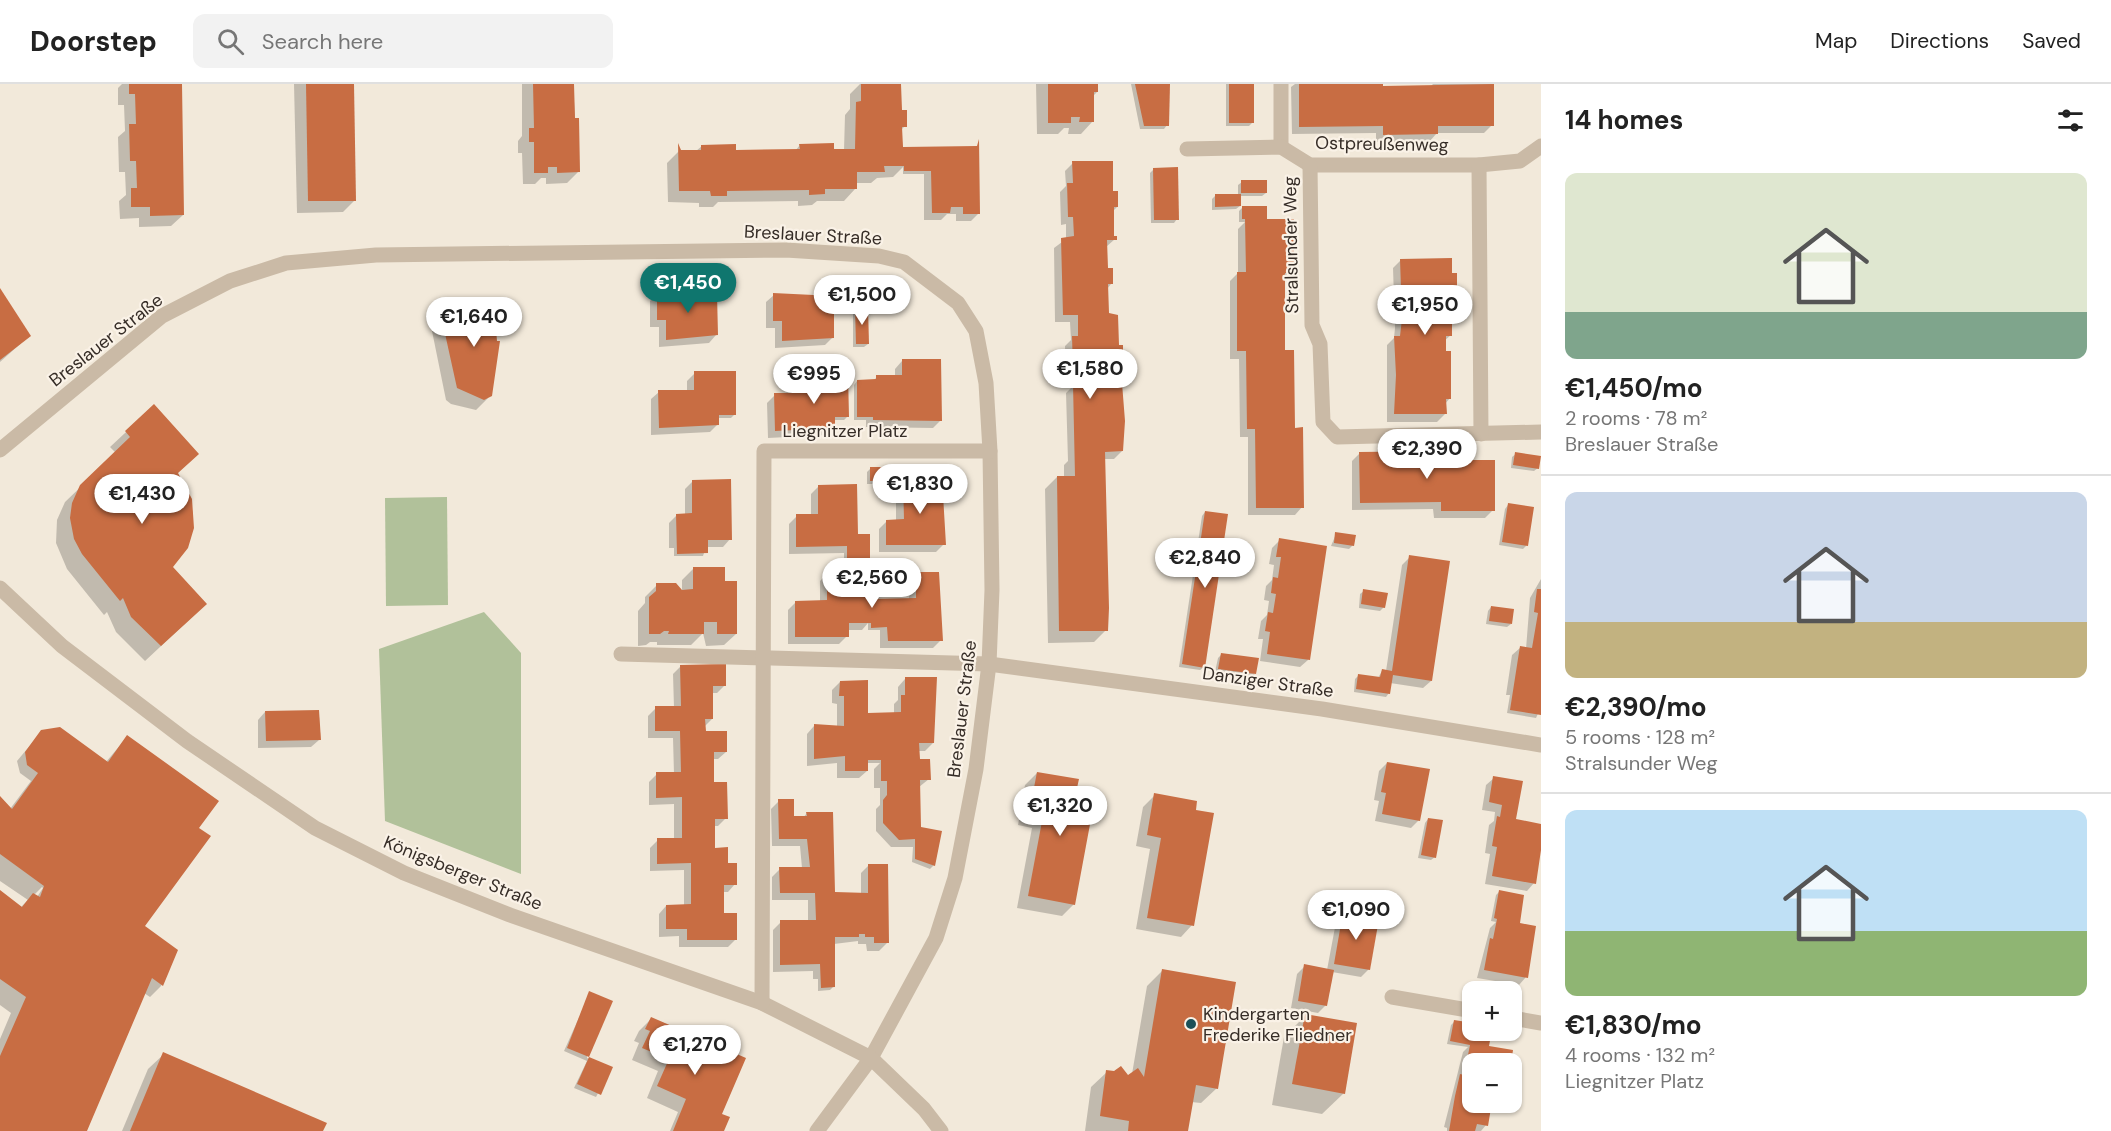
<!DOCTYPE html>
<meta charset="utf-8">
<style>
:root{--surface:#fff;--page:#f2f2f2;--text:#222;--muted:#767676;--line:#e0e0e0;--accent:#0f766e}
body{margin:0;font-family:"DM Sans",sans-serif;background:var(--page);color:var(--text);height:100vh;display:flex;flex-direction:column;font-size:22px;white-space:nowrap}
*{box-sizing:border-box;margin:0}
p{font-size:20px;color:var(--muted)}
.icon{flex:none;width:33px;height:33px;fill:none;stroke:currentColor;stroke-width:2;stroke-linecap:round;stroke-linejoin:round}
.map{position:relative;flex:1;overflow:hidden}
.drawer{display:flex;flex-direction:column;background:var(--surface);width:570px}
.drawer>*{flex:none}
.tools{position:absolute;left:1462px;top:897px;display:grid;gap:12px}
.tools a{display:grid;place-items:center;width:60px;height:60px;border-radius:12px;background:var(--surface);box-shadow:0 2px 4px #0004;font-size:30px}
.price{position:absolute;translate:-50% -51px;padding:0 14px;border-radius:21px;background:#fff;color:#222;font-size:20px;line-height:39px;filter:drop-shadow(0 2px 3px #0008)}
.price::after{content:'';position:absolute;left:50%;top:36px;width:18px;height:14px;margin-left:-9px;background:inherit;clip-path:polygon(0 0,100% 0,50% 100%)}
.price.current{background:var(--accent);color:#fff}
ul{padding:0;list-style:none}
li{display:grid;align-content:center;gap:12px;height:318px;padding:0 24px}
li+li{border-top:2px solid var(--line)}
li span{display:grid;place-items:center;height:186px;border-radius:12px;color:#555}
li>.icon{margin-inline-start:auto}
span .icon{width:108px;height:108px;fill:#fffc;stroke-width:1}
li b{font-size:26px}
h2{display:flex;justify-content:space-between;align-items:center;height:72px;padding:0 24px;font-size:26px}
header{display:flex;align-items:center;gap:36px;box-sizing:border-box;height:84px;padding:0 30px;background:var(--surface);border-bottom:2px solid var(--line)}
header strong{font-size:28px}
nav{display:flex;gap:33px;margin-inline-start:auto;font-size:21px}
.search{width:420px;height:54px;background:var(--page);display:flex;align-items:center;gap:15px;box-sizing:border-box;padding:0 21px;border-radius:12px;color:var(--muted);font-size:22px}
main{display:flex;flex:1;min-height:0}
.map>svg:first-child{display:block}
.green{fill:#b1c19a}
.shadow{fill:#0003;fill-rule:evenodd}
.building{fill:#c86d43}
.lines{fill:none;stroke-linecap:round;stroke-linejoin:round}
.minor{stroke:#cabaa6;stroke-width:15}
.poi-dot{fill:#1c5058;stroke:#faf2e7;stroke-width:2}
.labels{text-anchor:middle;stroke-width:4.5;stroke-linejoin:round;paint-order:stroke}
.street-label{font-size:18px;fill:#362d27;stroke:#faf2e7}
.poi-label{font-size:18px;fill:#362d27;stroke:#faf2e7;text-anchor:start}
</style>
<header>
<strong>Doorstep</strong>
<div class="search"><svg class="icon" aria-label="search" viewBox="0 0 24 24"><circle cx="10" cy="10" r="6"/><path d="M15 15l6 6"/></svg>Search here</div>
<nav><a>Map</a><a>Directions</a><a>Saved</a></nav>
</header>
<main>
<div class="map">
<svg width="1541" height="1047" viewBox="0 0 1541 1047">
<rect width="100%" height="100%" fill="#f2e9da"/>
<g class="green">
<polygon points="447,413 448,521 386,522 385,414"/>
<polygon points="484,528 521,569 521,790 385,737 379,565"/>
</g>
<g class="shadow">
<polygon points="122,0 181,0 183,131 171,142 139,143 139,134 120,135 119,117 126,111 125,88 119,88 118,53 125,47 124,21 118,21 118,4"/>
<polygon points="294,0 353,0 355,116 343,128 297,129"/>
<polygon points="522,0 573,0 578,88 567,99 546,100 546,94 541,94 535,100 523,100 522,69 518,69 518,57 522,52"/>
<polygon points="860,0 900,0 900,28 905,42 901,46 903,67 906,64 979,129 971,137 956,137 956,130 947,130 941,136 924,136 924,90 903,90 903,83 893,93 877,94 871,99 855,99 855,105 844,117 817,117 812,121 798,122 798,117 718,118 713,123 699,123 699,119 668,118 667,79 679,67 696,67 702,62 734,67 795,67 800,61 844,66 845,31 850,25 850,10"/>
<polygon points="1036,0 1097,0 1097,8 1092,13 1092,38 1081,50 1068,50 1069,44 1064,44 1058,50 1037,50"/>
<polygon points="1131,0 1168,0 1167,41 1164,45 1140,45"/>
<polygon points="1226,0 1253,0 1253,38 1249,42 1226,42"/>
<polygon points="1295,0 1381,0 1381,4 1430,3 1433,0 1492,0 1492,41 1484,49 1437,49 1429,58 1376,58 1376,49 1292,50 1291,3"/>
<polygon points="1073,79 1112,109 1117,123 1112,128 1113,153 1115,155 1106,163 1106,186 1111,200 1107,205 1107,230 1122,277 1117,281 1122,367 1114,375 1103,375 1106,546 1094,558 1048,559 1045,405 1057,393 1064,393 1064,381 1068,377 1066,309 1072,303 1071,294 1066,294 1065,262 1071,256 1070,238 1055,238 1054,164 1066,155 1066,140 1061,141 1060,108 1066,102 1065,87"/>
<polygon points="1154,85 1177,135 1174,139 1151,139 1150,89"/>
<polygon points="1242,98 1266,109 1262,112 1240,112 1240,122 1236,125 1212,126 1212,115 1216,111 1238,111 1238,101"/>
<polygon points="1242,124 1266,134 1292,188 1284,197 1284,267 1302,423 1295,431 1248,431 1248,353 1240,353 1239,275 1230,275 1230,197 1238,189 1238,145 1245,138 1239,138 1239,127"/>
<polygon points="1401,176 1456,236 1451,241 1451,251 1444,257 1450,314 1445,320 1445,330 1437,338 1387,338 1387,261 1394,254 1395,244 1393,184"/>
<polygon points="0,207 29,252 0,278"/>
<polygon points="657,209 716,251 709,259 659,263 659,243 650,243 650,217"/>
<polygon points="774,211 833,253 825,261 775,264 775,244 766,244 766,218"/>
<polygon points="856,225 868,260 864,263 853,263 853,229"/>
<polygon points="447,232 500,244 495,249 488,314 476,326 451,320 446,316 432,247"/>
<polygon points="902,277 941,336 933,344 866,343 866,336 854,336 854,301 857,297 873,297 877,293 895,293 895,285"/>
<polygon points="695,289 735,330 731,334 718,334 718,340 710,348 651,351 651,315 659,308 687,307 687,297"/>
<polygon points="810,292 847,333 844,336 834,336 834,344 826,351 768,354 767,319 775,311 803,311 802,300"/>
<polygon points="154,322 176,390 188,408 193,430 190,456 171,483 190,535 145,577 116,548 107,528 104,531 67,485 56,459 57,436 65,418 116,369 110,363"/>
<polygon points="1360,369 1493,426 1485,434 1434,434 1433,425 1352,426 1352,377"/>
<polygon points="1516,370 1538,384 1534,387 1511,384 1512,373"/>
<polygon points="870,385 892,396 889,400 867,400 867,388"/>
<polygon points="904,396 944,460 936,468 879,468 879,445 887,437 896,437 896,404"/>
<polygon points="693,397 730,455 723,463 706,463 703,472 674,472 674,464 669,464 669,439 677,431 685,431 685,405"/>
<polygon points="819,402 856,453 869,474 865,477 844,478 844,469 789,470 789,440 797,432 811,432 811,410"/>
<polygon points="1508,421 1526,462 1523,465 1499,461 1505,425"/>
<polygon points="1205,428 1204,583 1200,586 1179,583 1202,432"/>
<polygon points="1336,450 1353,461 1349,465 1331,462"/>
<polygon points="1280,456 1308,576 1300,583 1260,577 1263,555 1258,555 1261,537 1267,531 1269,517 1264,516 1266,502 1272,496 1274,481 1269,480 1272,464"/>
<polygon points="1410,473 1431,597 1423,604 1390,599 1389,609 1386,613 1354,608 1355,595 1359,591 1378,594 1382,587 1386,587 1402,481"/>
<polygon points="694,484 723,498 736,550 724,561 706,562 703,549 691,561 657,561 657,558 650,558 646,561 638,562 638,527 645,519 645,513 657,501 682,508 682,496"/>
<polygon points="828,489 869,516 909,516 908,497 916,490 941,556 933,564 880,564 880,546 868,546 868,539 862,546 847,546 847,552 839,560 788,560 788,526 796,518 820,518 820,497"/>
<polygon points="1541,495 1541,623 1536,634 1507,629 1510,611 1506,611 1512,571 1520,564 1526,565 1530,514"/>
<polygon points="1364,507 1384,523 1380,527 1359,524 1360,510"/>
<polygon points="1491,523 1511,540 1507,543 1486,540 1488,527"/>
<polygon points="1221,571 1255,590 1251,593 1215,588 1218,574"/>
<polygon points="681,582 724,602 717,609 712,609 712,635 704,643 704,648 726,668 718,675 713,675 713,701 726,734 718,742 713,742 714,765 727,780 735,800 728,808 722,808 723,831 736,855 728,863 679,863 679,852 659,853 659,830 666,822 684,822 684,786 650,787 650,764 658,756 674,755 674,720 649,721 649,698 657,690 674,690 673,654 648,654 648,632 656,624 674,624 673,590"/>
<polygon points="905,595 933,659 925,667 918,667 918,675 929,695 919,703 920,746 934,781 930,785 912,778 913,763 891,763 876,747 876,725 880,721 880,704 874,704 874,685 880,679 867,679 867,687 859,694 837,694 837,679 807,682 807,650 814,642 837,643 837,620 832,619 832,606 840,598 866,630 894,630 894,620 898,616 898,603"/>
<polygon points="265,628 319,656 311,663 258,664 258,636"/>
<path d="M 42,647 L 106,678 L 127,653 L 197,745 L 139,849 L 176,866 L 161,902 L 150,913 L 144,909 L 85,1047 L 0,1047 L 0,955 L 11,929 L 0,921 L 0,808 L 20,824 L 28,816 L 0,797 L 0,713 L 10,725 L 31,697 L 20,689 L 17,677 ZM 42,803 L 43,804 L 37,813 L 34,811 Z"/>
<polygon points="1387,679 1419,736 1411,744 1375,737 1379,717 1374,716 1379,687"/>
<polygon points="1037,689 1074,820 1062,832 1017,824 1032,744 1018,741 1025,701"/>
<polygon points="1494,694 1514,736 1541,741 1541,763 1534,799 1527,807 1485,800 1490,770 1485,769 1489,741 1494,737 1495,728 1482,726 1486,701"/>
<polygon points="1155,711 1192,841 1181,853 1136,845 1150,765 1136,762 1143,723"/>
<polygon points="779,717 793,734 803,734 807,729 833,810 861,810 861,789 869,781 887,859 879,867 867,867 866,860 858,860 858,857 834,860 833,903 830,906 818,907 818,895 813,895 813,887 773,888 773,846 781,838 808,838 808,816 772,816 772,793 780,785 802,784 800,762 772,762 771,725"/>
<polygon points="1428,735 1435,773 1431,776 1418,774 1425,739"/>
<polygon points="1499,808 1518,840 1526,893 1519,901 1477,894 1490,844 1496,838 1491,837 1496,811"/>
<polygon points="1344,830 1369,885 1361,893 1332,888 1326,921 1318,929 1291,924 1297,890 1305,882 1327,886 1336,838"/>
<polygon points="1162,887 1217,1004 1201,1019 1191,1018 1186,1047 1085,1047 1091,1003 1107,988 1128,993 1132,990 1147,902"/>
<polygon points="590,909 587,974 611,984 596,1013 574,1004 587,977 564,967"/>
<polygon points="1305,932 1344,1009 1322,1030 1272,1021 1284,953"/>
<polygon points="651,935 720,1031 723,1047 670,1047 678,1028 647,1014 658,987 632,976 639,959 634,957 639,947"/>
<polygon points="1454,938 1473,941 1473,946 1487,963 1473,980 1473,1018 1492,1018 1486,1041 1481,1047 1447,1047 1447,1044 1444,1043 1463,968 1468,963 1447,960 1451,941"/>
<polygon points="164,970 322,1047 122,1047 148,985"/>
</g>
<g class="building">
<polygon points="129,0 182,0 184,131 150,132 150,123 131,123 131,104 137,104 136,77 130,77 129,40 136,40 135,10 129,10"/>
<polygon points="306,0 354,0 356,117 308,117"/>
<polygon points="533,0 574,0 575,34 579,34 580,88 557,89 557,83 548,83 548,89 534,89 534,58 529,58 529,44 534,44"/>
<polygon points="861,0 901,0 902,26 907,26 907,43 902,43 903,63 977,62 979,55 980,130 963,130 963,123 951,123 950,129 932,129 931,87 904,87 904,82 884,82 885,88 857,88 857,105 825,105 825,110 809,111 809,106 727,107 727,112 711,112 710,107 679,107 678,59 681,66 701,66 701,61 736,60 736,66 800,65 799,60 834,59 834,65 855,65 856,18 861,17"/>
<polygon points="1048,0 1098,0 1098,8 1094,8 1094,38 1079,38 1080,33 1071,33 1071,39 1048,39"/>
<polygon points="1135,0 1170,0 1169,42 1144,42"/>
<rect x="1229" y="0" width="25" height="39"/>
<polygon points="1299,0 1383,0 1383,2 1494,0 1494,42 1438,42 1438,50 1383,51 1383,42 1299,43"/>
<polygon points="1072,77 1113,77 1113,107 1118,107 1118,123 1114,123 1114,152 1117,152 1117,156 1107,156 1108,184 1113,184 1113,200 1108,200 1109,229 1118,231 1119,261 1123,261 1123,277 1119,277 1119,299 1122,299 1125,337 1123,367 1105,368 1109,524 1108,547 1059,547 1057,392 1075,392 1073,300 1079,300 1079,287 1073,287 1072,252 1078,252 1078,231 1063,231 1061,154 1074,152 1073,133 1068,133 1067,99 1073,99"/>
<polygon points="1178,83 1179,136 1154,136 1153,84"/>
<rect x="1241" y="96" width="26" height="13"/>
<polygon points="1215,110 1241,110 1241,122 1215,123"/>
<polygon points="1242,122 1267,122 1267,135 1294,135 1294,189 1285,189 1285,266 1294,266 1295,344 1303,343 1304,424 1256,424 1255,345 1247,345 1246,267 1237,267 1237,188 1246,188 1245,135 1242,135"/>
<polygon points="1452,174 1452,189 1457,189 1457,237 1452,237 1452,252 1446,252 1446,267 1451,267 1451,315 1446,315 1447,330 1394,330 1396,291 1394,252 1400,252 1402,235 1400,175"/>
<polygon points="0,204 31,252 0,276"/>
<polygon points="682,207 682,210 717,210 718,251 666,256 666,236 657,236 657,208"/>
<polygon points="773,209 834,212 834,254 782,257 782,237 773,237"/>
<polygon points="492,220 502,226 501,245 496,245 497,257 500,257 492,312 484,316 457,304 442,236 447,230"/>
<polygon points="868,223 869,260 856,260 855,224"/>
<polygon points="902,275 941,275 942,337 873,336 873,333 857,333 857,296 876,295 876,291 902,291"/>
<polygon points="694,287 736,287 736,331 719,331 719,341 659,344 658,306 694,306"/>
<polygon points="848,290 849,333 835,333 835,344 775,347 774,309 810,309 810,291"/>
<polygon points="154,320 199,370 178,389 192,415 194,444 188,464 173,483 207,520 161,562 131,533 123,514 120,517 82,470 74,455 70,434 72,419 80,401 130,353 125,347"/>
<polygon points="1440,367 1441,376 1495,376 1495,427 1441,427 1441,418 1360,419 1359,368"/>
<polygon points="1515,368 1541,372 1539,385 1513,381"/>
<polygon points="870,383 893,383 894,397 870,397"/>
<polygon points="942,394 946,461 886,461 886,436 904,435 903,395"/>
<polygon points="731,395 732,456 708,456 708,469 677,470 676,430 692,429 692,396"/>
<polygon points="857,400 858,450 870,450 870,475 847,475 847,462 796,463 796,430 818,430 818,401"/>
<polygon points="1508,419 1534,423 1528,462 1502,458"/>
<polygon points="1205,427 1228,430 1205,584 1182,580"/>
<polygon points="1335,448 1356,451 1354,462 1334,459"/>
<polygon points="1279,454 1327,462 1310,576 1267,570 1270,548 1265,547 1268,528 1273,529 1276,510 1271,509 1273,493 1278,494 1281,473 1276,473"/>
<polygon points="1409,471 1450,477 1432,597 1393,591 1390,610 1356,605 1358,590 1380,593 1382,585 1392,587"/>
<polygon points="693,483 725,483 725,497 737,497 737,550 717,550 717,538 704,538 704,550 668,550 669,547 664,547 660,550 649,550 649,513 656,507 656,499 676,499 682,506 693,505"/>
<polygon points="871,487 871,515 916,514 916,488 939,488 943,557 888,557 887,543 871,544 871,539 849,539 849,553 795,553 795,517 827,516 827,488"/>
<polygon points="1363,505 1388,509 1385,524 1361,520"/>
<polygon points="1537,505 1541,505 1541,631 1510,626 1520,562 1532,564 1538,529 1534,528"/>
<polygon points="1491,522 1514,525 1512,540 1489,537"/>
<polygon points="1221,569 1259,574 1256,590 1218,585"/>
<polygon points="726,580 726,602 713,602 713,635 705,635 706,647 727,647 727,668 714,668 714,698 727,698 728,735 715,735 715,764 728,763 728,779 737,779 737,801 724,801 724,829 737,829 737,856 687,856 687,845 666,845 666,821 691,820 691,779 657,780 657,754 682,754 682,713 656,714 656,688 681,688 680,647 655,647 655,622 681,622 680,581"/>
<polygon points="905,593 937,593 934,659 919,659 920,675 930,675 931,696 920,696 921,743 942,747 935,782 915,775 915,755 899,756 883,739 883,716 887,711 887,697 881,697 881,676 868,676 868,687 845,687 845,672 814,675 814,640 844,642 844,612 839,612 840,597 868,596 868,629 901,628 901,611 905,611"/>
<polygon points="319,626 321,656 266,657 265,627"/>
<polygon points="60,643 108,678 127,651 219,717 199,744 211,752 145,842 178,866 163,902 152,894 87,1047 0,1047 0,972 26,913 0,895 0,806 22,823 33,809 40,813 44,802 0,770 0,712 12,725 38,689 27,681 25,668 41,646"/>
<polygon points="1387,678 1430,685 1420,737 1382,730 1386,709 1381,708"/>
<polygon points="1037,688 1079,695 1077,704 1096,708 1075,821 1028,812 1043,732 1029,730"/>
<polygon points="1493,692 1523,697 1516,735 1541,740 1541,766 1536,800 1492,792 1497,763 1492,762 1497,732 1500,733 1502,721 1489,718"/>
<polygon points="1154,709 1197,717 1196,726 1214,729 1194,842 1147,834 1161,754 1147,751"/>
<polygon points="778,715 794,715 794,732 807,732 806,728 833,728 835,808 868,809 868,780 888,780 889,859 874,859 874,853 865,853 865,850 859,850 859,853 835,853 835,903 821,904 820,880 780,881 780,836 816,836 815,809 780,809 779,783 810,783 807,755 779,755"/>
<polygon points="1428,734 1443,736 1436,774 1421,771"/>
<polygon points="1499,806 1524,811 1520,839 1536,842 1528,894 1484,886 1490,854 1493,855 1497,835 1494,834"/>
<polygon points="1343,828 1379,835 1370,886 1334,880"/>
<polygon points="1304,880 1334,886 1327,922 1298,917"/>
<polygon points="1162,885 1236,898 1218,1005 1196,1001 1188,1047 1128,1047 1129,1037 1100,1032 1106,986 1114,987 1121,982 1128,991 1138,984 1144,993"/>
<polygon points="589,907 613,917 589,973 567,964"/>
<polygon points="1305,930 1357,939 1345,1010 1292,1000"/>
<polygon points="651,933 746,974 722,1030 730,1033 724,1047 673,1047 686,1015 657,1002 669,975 642,964 650,947 645,945"/>
<polygon points="1454,936 1473,939 1473,946 1492,946 1489,962 1513,966 1511,980 1473,980 1473,1018 1492,1018 1488,1042 1477,1040 1475,1047 1449,1047 1455,1012 1460,990 1464,991 1470,961 1450,957"/>
<polygon points="163,968 327,1039 323,1047 130,1047"/>
<polygon points="589,973 613,983 601,1011 577,1000"/>
</g>
<g class="lines">
<g class="minor">
<polyline points="1281,0 1281,63"/>
<polyline points="1187,65 1281,63 1310,81 1479,81 1520,77 1541,62"/>
<polyline points="1310,81 1312,241 1320,260 1323,338 1337,353 1541,348"/>
<polyline points="1479,81 1481,350"/>
<polyline points="0,366 162,232 230,197 286,179 376,171 786,166 879,172 904,178 958,219 976,247 986,299 990,367 992,506 989,580 976,685 955,794 936,854 871,974 817,1047"/>
<polyline points="0,504 62,562 187,657 315,744 404,789 510,831 762,919 871,974 924,1025 941,1047"/>
<polyline points="621,570 989,580 1322,625 1541,661"/>
<polyline points="1392,913 1473,927"/>
<polyline points="762,919 764,367 990,367"/>
<polyline points="1512,934 1541,939"/>
</g>
</g>
<circle class="poi-dot" cx="1191" cy="940" r="6"/>
<g class="labels">
<g class="street-label">
<text transform="translate(1382 60) rotate(1)" y="6">Ostpreußenweg</text>
<text transform="translate(813 151) rotate(3)" y="6">Breslauer Straße</text>
<text transform="translate(1291 161) rotate(-91)" y="6">Stralsunder Weg</text>
<text transform="translate(106 256) rotate(-38)" y="6">Breslauer Straße</text>
<text x="845" y="353">Liegnitzer Platz</text>
<text transform="translate(1268 598) rotate(8)" y="6">Danziger Straße</text>
<text transform="translate(962 625) rotate(-83)" y="6">Breslauer Straße</text>
<text transform="translate(463 789) rotate(22)" y="6">Königsberger Straße</text>
</g>
<g class="poi-label">
<text x="1203" y="936">Kindergarten<tspan x="1203" dy="21">Frederike Fliedner</tspan></text>
</g>
</g>
</svg>
<div class="tools">
<a>+</a>
<a>−</a>
</div>
<b class="price current" style="left:688px;top:230px">€1,450</b>
<b class="price" style="left:862px;top:242px">€1,500</b>
<b class="price" style="left:1425px;top:252px">€1,950</b>
<b class="price" style="left:474px;top:264px">€1,640</b>
<b class="price" style="left:1090px;top:316px">€1,580</b>
<b class="price" style="left:814px;top:321px">€995</b>
<b class="price" style="left:1427px;top:396px">€2,390</b>
<b class="price" style="left:920px;top:431px">€1,830</b>
<b class="price" style="left:142px;top:441px">€1,430</b>
<b class="price" style="left:1205px;top:505px">€2,840</b>
<b class="price" style="left:872px;top:525px">€2,560</b>
<b class="price" style="left:1060px;top:753px">€1,320</b>
<b class="price" style="left:1356px;top:857px">€1,090</b>
<b class="price" style="left:695px;top:992px">€1,270</b>
</div>
<section class="drawer">
<h2>14 homes<svg class="icon" aria-label="filters" viewBox="0 0 24 24"><path d="M4 7h16M4 17h16"/><circle cx="9" cy="7" r="2"/><circle cx="15" cy="17" r="2"/></svg></h2>
<ul>
<li><span style="background:linear-gradient(#dfe7d0 75%,#7fa58c 0)"><svg class="icon" aria-label="home" viewBox="0 0 24 24"><path d="M3 11l9-7 9 7M6 9v11h12V9"/></svg></span><div><b>€1,450/mo</b><p>2 rooms · 78 m²</p><p>Breslauer Straße</p></div></li>
<li><span style="background:linear-gradient(#c9d6e8 70%,#c2b280 0)"><svg class="icon" aria-label="home" viewBox="0 0 24 24"><path d="M3 11l9-7 9 7M6 9v11h12V9"/></svg></span><div><b>€2,390/mo</b><p>5 rooms · 128 m²</p><p>Stralsunder Weg</p></div></li>
<li><span style="background:linear-gradient(#bfe0f5 65%,#8fb573 0)"><svg class="icon" aria-label="home" viewBox="0 0 24 24"><path d="M3 11l9-7 9 7M6 9v11h12V9"/></svg></span><div><b>€1,830/mo</b><p>4 rooms · 132 m²</p><p>Liegnitzer Platz</p></div></li>
</ul>
</section>
</main>
